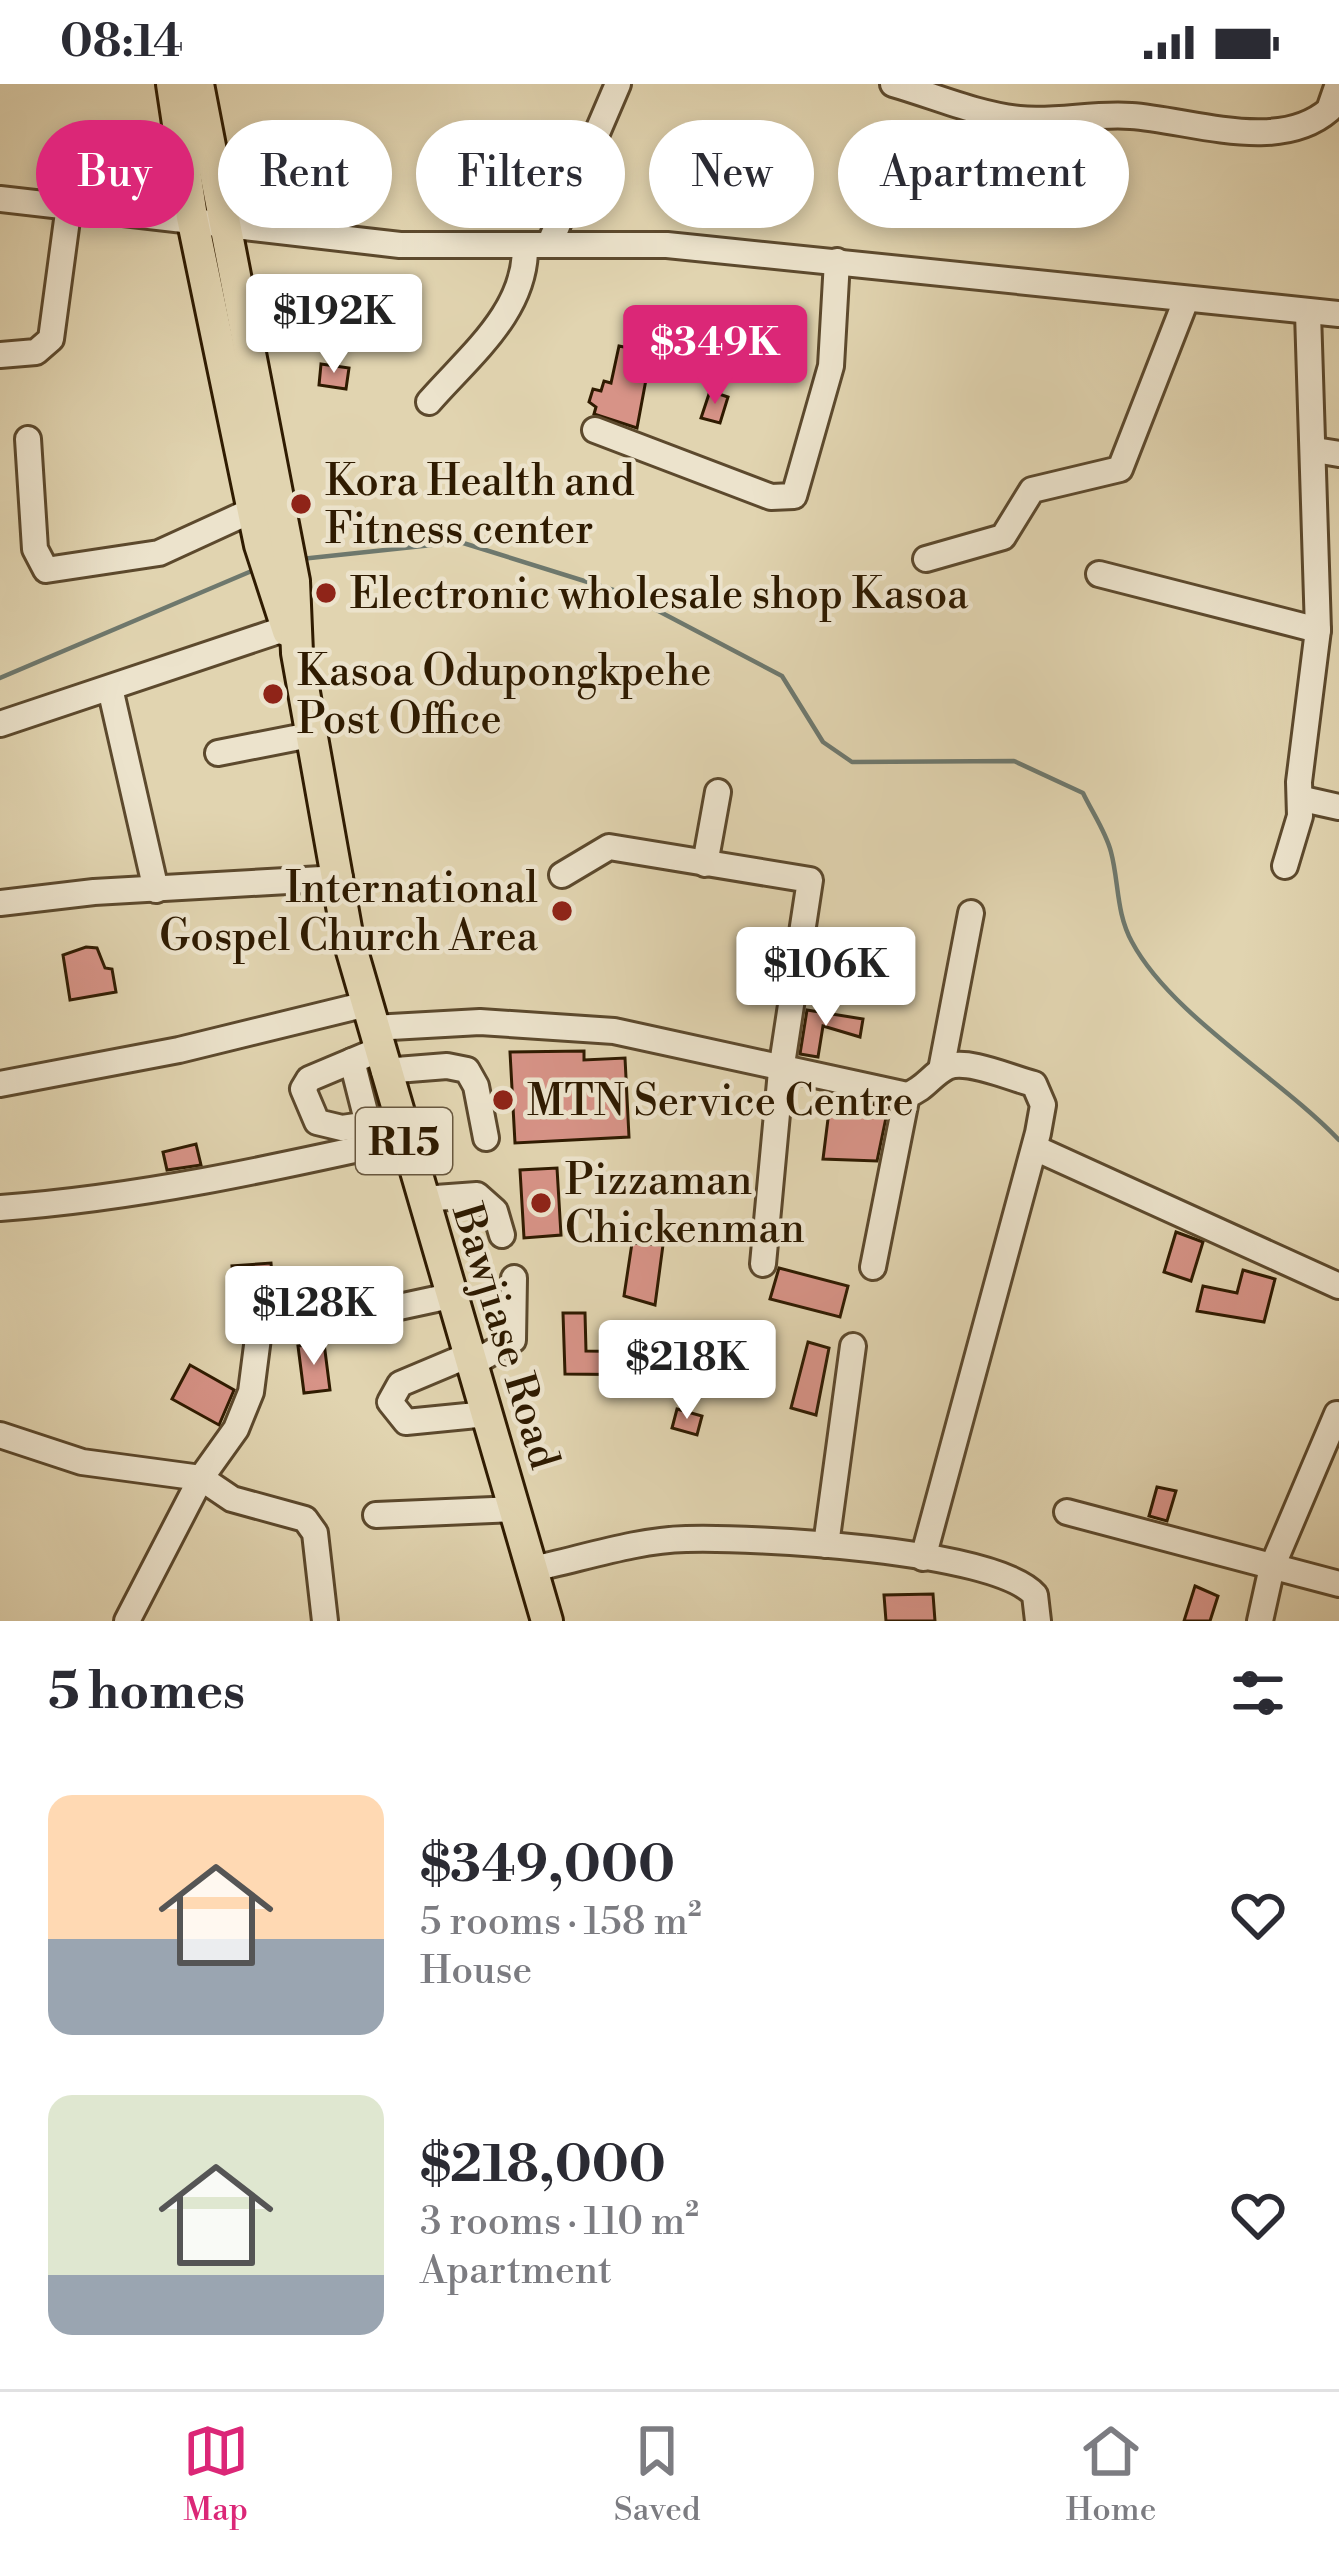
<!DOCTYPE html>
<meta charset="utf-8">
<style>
:root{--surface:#fff;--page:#f2f2f3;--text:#2b2b33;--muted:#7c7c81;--line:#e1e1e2;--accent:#db2777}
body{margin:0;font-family:"Libre Bodoni",serif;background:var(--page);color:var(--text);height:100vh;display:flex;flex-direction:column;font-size:45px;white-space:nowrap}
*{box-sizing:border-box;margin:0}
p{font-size:39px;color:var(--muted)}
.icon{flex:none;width:66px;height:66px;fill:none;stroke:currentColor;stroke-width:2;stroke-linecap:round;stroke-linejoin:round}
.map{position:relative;height:1537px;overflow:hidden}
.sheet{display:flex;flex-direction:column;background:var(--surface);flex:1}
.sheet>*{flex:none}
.hud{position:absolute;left:36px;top:36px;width:1269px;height:108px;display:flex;gap:24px}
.price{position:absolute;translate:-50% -102px;padding:0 27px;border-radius:12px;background:#fff;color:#222;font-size:39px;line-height:78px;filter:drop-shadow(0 3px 6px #0008)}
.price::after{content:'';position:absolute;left:50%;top:72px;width:36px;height:27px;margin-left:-18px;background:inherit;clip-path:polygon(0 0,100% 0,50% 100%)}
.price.selected{background:var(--accent);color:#fff}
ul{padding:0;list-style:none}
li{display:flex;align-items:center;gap:36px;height:300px;padding:0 48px}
li span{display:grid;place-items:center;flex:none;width:336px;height:240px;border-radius:24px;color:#555}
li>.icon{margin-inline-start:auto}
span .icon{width:144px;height:144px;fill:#fffc;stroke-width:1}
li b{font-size:51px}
h2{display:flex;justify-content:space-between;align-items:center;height:144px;padding:0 48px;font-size:51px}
.tag{padding:0 42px;border-radius:54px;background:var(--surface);box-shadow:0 6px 18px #0003;font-size:42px;line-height:108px}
.tag.selected{background:var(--accent);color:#fff}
.status{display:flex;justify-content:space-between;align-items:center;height:84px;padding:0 60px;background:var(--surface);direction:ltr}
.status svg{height:33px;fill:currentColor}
.dock{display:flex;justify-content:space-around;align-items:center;height:168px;border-top:3px solid var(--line);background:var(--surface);font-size:33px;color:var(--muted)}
.dock a{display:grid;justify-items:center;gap:6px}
.dock .selected{color:var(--accent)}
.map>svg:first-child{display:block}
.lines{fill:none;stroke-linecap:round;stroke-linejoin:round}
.stream{stroke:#6e786d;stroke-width:4.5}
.building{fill:#d79387;stroke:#2f1b01;stroke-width:3}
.minor-casing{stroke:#5c492d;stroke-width:30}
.major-casing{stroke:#2f1b01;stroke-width:36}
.minor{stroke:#ece3cc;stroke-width:24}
.major{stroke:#e1d4b0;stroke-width:30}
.poi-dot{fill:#8f2418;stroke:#ece3cc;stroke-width:4.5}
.labels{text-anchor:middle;stroke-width:9;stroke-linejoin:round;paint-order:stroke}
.shield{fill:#ece3cc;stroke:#68573e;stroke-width:3}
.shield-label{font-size:39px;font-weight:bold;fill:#2f1b01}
.poi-label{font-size:42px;fill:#2f1b01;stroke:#ece3cc;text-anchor:start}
.street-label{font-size:42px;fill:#2f1b01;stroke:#ece3cc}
</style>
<div class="status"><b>08:14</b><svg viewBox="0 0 49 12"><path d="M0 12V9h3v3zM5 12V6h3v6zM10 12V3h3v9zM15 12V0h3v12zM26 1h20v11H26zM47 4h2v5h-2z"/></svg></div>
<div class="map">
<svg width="1339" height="1537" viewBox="0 0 1339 1537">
<rect width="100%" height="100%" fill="#e1d4b0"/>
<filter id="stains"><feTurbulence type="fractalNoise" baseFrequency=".00167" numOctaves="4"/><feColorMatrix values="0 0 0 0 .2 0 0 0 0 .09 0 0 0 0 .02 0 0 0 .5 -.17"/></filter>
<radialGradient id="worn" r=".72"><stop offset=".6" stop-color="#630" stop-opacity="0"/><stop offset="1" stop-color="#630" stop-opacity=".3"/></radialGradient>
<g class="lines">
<g class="stream">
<path d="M 301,475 L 460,458 L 626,510 L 782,592 L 823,658 L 852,678 L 1014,677 L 1083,709 C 1092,728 1106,748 1111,768 C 1119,798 1116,829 1132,858 C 1171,931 1280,994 1339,1056"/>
<polyline points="0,594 254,486"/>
</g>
</g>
<g class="building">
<polygon points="619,262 644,267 643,272 650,274 637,344 594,330 596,323 589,318 593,305 601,307 604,297 611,299"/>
<polygon points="321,280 349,284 346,305 319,301"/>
<polygon points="710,307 728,313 720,339 701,334"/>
<polygon points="86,863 97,864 105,884 112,885 116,908 70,916 63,871"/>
<polygon points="807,926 863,935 860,953 823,942 818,973 800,970"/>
<polygon points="584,967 584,976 625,974 629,1053 515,1059 510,968"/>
<polygon points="831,1011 888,1024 877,1077 823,1075"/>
<polygon points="196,1060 201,1081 167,1086 163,1068"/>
<polygon points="557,1084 561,1151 524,1154 520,1086"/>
<polygon points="1176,1148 1203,1158 1191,1197 1164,1188"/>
<polygon points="632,1159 663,1161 655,1221 624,1212"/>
<polygon points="271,1179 273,1203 244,1211 243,1204 234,1205 232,1182"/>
<polygon points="779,1184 848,1202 840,1233 770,1215"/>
<polygon points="1243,1186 1275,1195 1264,1238 1197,1227 1203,1202 1237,1209"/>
<polygon points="563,1229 585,1229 586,1267 658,1268 658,1291 565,1290"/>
<polygon points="808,1258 829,1264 816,1331 791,1324"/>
<polygon points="324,1259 330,1306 304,1309 298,1262"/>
<polygon points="190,1281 234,1306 219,1341 172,1315"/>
<polygon points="650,1294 680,1297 679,1312 648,1309"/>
<polygon points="677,1325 702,1332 697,1351 672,1344"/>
<polygon points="1157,1403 1176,1407 1167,1437 1149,1432"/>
<polygon points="1195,1502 1218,1512 1210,1537 1184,1537"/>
<polygon points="933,1510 935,1537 886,1537 884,1511"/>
</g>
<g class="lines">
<defs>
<g id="minor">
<path d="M 893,0 C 935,12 975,30 1019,35 C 1055,39 1094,29 1131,32 C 1191,36 1278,70 1329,26 L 1338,0"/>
<polyline points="0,115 400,161 667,161 1339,230"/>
<polyline points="549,161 618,0"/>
<polyline points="0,271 36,268 51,255 69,121"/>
<path d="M 429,318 C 470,271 527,227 525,161"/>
<polyline points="595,346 771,413 794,412 831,282 837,177"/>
<polyline points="28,355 35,465 46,486 159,469 253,426"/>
<polyline points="1315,366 1339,370"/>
<polyline points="926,475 1003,453 1032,406 1120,385 1186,216"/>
<polyline points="1099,490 1318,546"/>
<polyline points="110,604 156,806"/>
<polyline points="0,640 287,544"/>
<polyline points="218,669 310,651"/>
<polyline points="1303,715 1339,723"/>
<polyline points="705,780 718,708"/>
<polyline points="1285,782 1300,732 1299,698 1318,546 1308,229"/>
<polyline points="562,791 609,763 810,796 781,987 763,1180"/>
<polyline points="0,819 94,808 340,794"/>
<path d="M 373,944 L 480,938 L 614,947 L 907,1011 C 925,1005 931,991 947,983 C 967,974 1013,995 1034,1000 L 1043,1021 L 1038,1049 L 923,1474"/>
<polyline points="378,966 309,995 303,1005 317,1038 342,1044 398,1036"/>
<polyline points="352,977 368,1040"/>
<polyline points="941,986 971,829"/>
<polyline points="384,987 447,982 467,986 476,1002 486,1054"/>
<polyline points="0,1000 179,966 367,920"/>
<polyline points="1035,1064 1339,1202"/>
<polyline points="422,1115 477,1111 495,1127 502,1151"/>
<path d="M 0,1124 C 138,1114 269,1085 404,1055"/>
<polyline points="873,1183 907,1011"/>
<polyline points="469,1271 400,1300 390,1318 406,1338 487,1330"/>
<polyline points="472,1280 513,1256 514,1194"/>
<polyline points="0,1351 82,1378 201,1394 232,1415 305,1435 315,1449 325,1537"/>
<polyline points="1067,1428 1339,1500"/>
<polyline points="376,1431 515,1425"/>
<polyline points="826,1461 853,1262"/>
<path d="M 532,1485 C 581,1475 636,1456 686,1455 C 751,1453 995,1465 1035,1511 L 1038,1537"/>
<polyline points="127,1537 201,1394 236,1345 251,1308 259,1246 266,1233 371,1229 450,1212"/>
<polyline points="1260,1537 1272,1483 1337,1330"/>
</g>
<g id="major">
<polyline points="172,0 192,133 260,461 288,547"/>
<polyline points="198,0 294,497 297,569 347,850 547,1537"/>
</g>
</defs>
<use href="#minor" class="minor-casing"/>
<use href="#major" class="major-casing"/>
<use href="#minor" class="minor"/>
<use href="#major" class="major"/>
</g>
<g class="poi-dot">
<circle cx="301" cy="420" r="12"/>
<circle cx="326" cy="509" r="12"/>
<circle cx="273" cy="610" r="12"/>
<circle cx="562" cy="827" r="12"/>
<circle cx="503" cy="1016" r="12"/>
<circle cx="541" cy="1119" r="12"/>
</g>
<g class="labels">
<rect class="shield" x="356" y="1024" width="96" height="66" rx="9"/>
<g class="shield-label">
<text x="404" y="1071">R15</text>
</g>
<g class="poi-label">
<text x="325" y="411">Kora Health and<tspan x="325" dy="48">Fitness center</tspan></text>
<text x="350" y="524">Electronic wholesale shop Kasoa</text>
<text x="297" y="601">Kasoa Odupongkpehe<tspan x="297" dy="48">Post Office</tspan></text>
<text x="538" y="818" text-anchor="end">International<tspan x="538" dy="48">Gospel Church Area</tspan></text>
<text x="527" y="1031">MTN Service Centre</text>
<text x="565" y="1110">Pizzaman<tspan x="565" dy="48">Chickenman</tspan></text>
</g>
<g class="street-label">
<text transform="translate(507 1252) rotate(73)" y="15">Bawjiase Road</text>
</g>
</g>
<rect width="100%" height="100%" filter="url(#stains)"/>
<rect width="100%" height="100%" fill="url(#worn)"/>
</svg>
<b class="price" style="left:334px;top:292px">$192K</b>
<b class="price selected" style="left:715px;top:323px">$349K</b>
<b class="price" style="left:826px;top:945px">$106K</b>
<b class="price" style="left:314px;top:1284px">$128K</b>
<b class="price" style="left:687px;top:1338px">$218K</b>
<div class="hud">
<a class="tag selected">Buy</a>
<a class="tag">Rent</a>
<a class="tag">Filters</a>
<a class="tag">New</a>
<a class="tag">Apartment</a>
</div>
</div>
<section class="sheet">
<h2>5 homes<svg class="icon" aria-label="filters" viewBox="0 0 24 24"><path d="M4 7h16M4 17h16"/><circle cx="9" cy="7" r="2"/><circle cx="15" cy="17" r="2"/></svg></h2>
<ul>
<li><span style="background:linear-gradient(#ffd9b3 60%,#9aa5b1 0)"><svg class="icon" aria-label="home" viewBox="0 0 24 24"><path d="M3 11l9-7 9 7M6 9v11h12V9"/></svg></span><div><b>$349,000</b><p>5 rooms · 158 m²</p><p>House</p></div><svg class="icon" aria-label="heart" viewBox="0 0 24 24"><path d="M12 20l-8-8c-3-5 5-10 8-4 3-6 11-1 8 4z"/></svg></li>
<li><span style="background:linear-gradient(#dfe7d0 75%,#9aa5b1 0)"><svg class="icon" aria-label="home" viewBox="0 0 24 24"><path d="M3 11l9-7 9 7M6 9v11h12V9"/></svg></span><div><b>$218,000</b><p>3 rooms · 110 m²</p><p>Apartment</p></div><svg class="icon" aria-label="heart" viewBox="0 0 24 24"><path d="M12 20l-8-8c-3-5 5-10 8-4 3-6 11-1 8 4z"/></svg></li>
</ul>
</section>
<nav class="dock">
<a class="selected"><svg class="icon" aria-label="map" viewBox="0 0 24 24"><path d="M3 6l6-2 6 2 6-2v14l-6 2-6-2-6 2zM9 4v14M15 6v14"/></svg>Map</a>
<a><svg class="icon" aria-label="saved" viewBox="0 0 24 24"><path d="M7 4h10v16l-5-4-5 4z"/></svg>Saved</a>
<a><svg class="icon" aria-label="home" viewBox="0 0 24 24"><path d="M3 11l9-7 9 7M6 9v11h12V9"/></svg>Home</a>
</nav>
